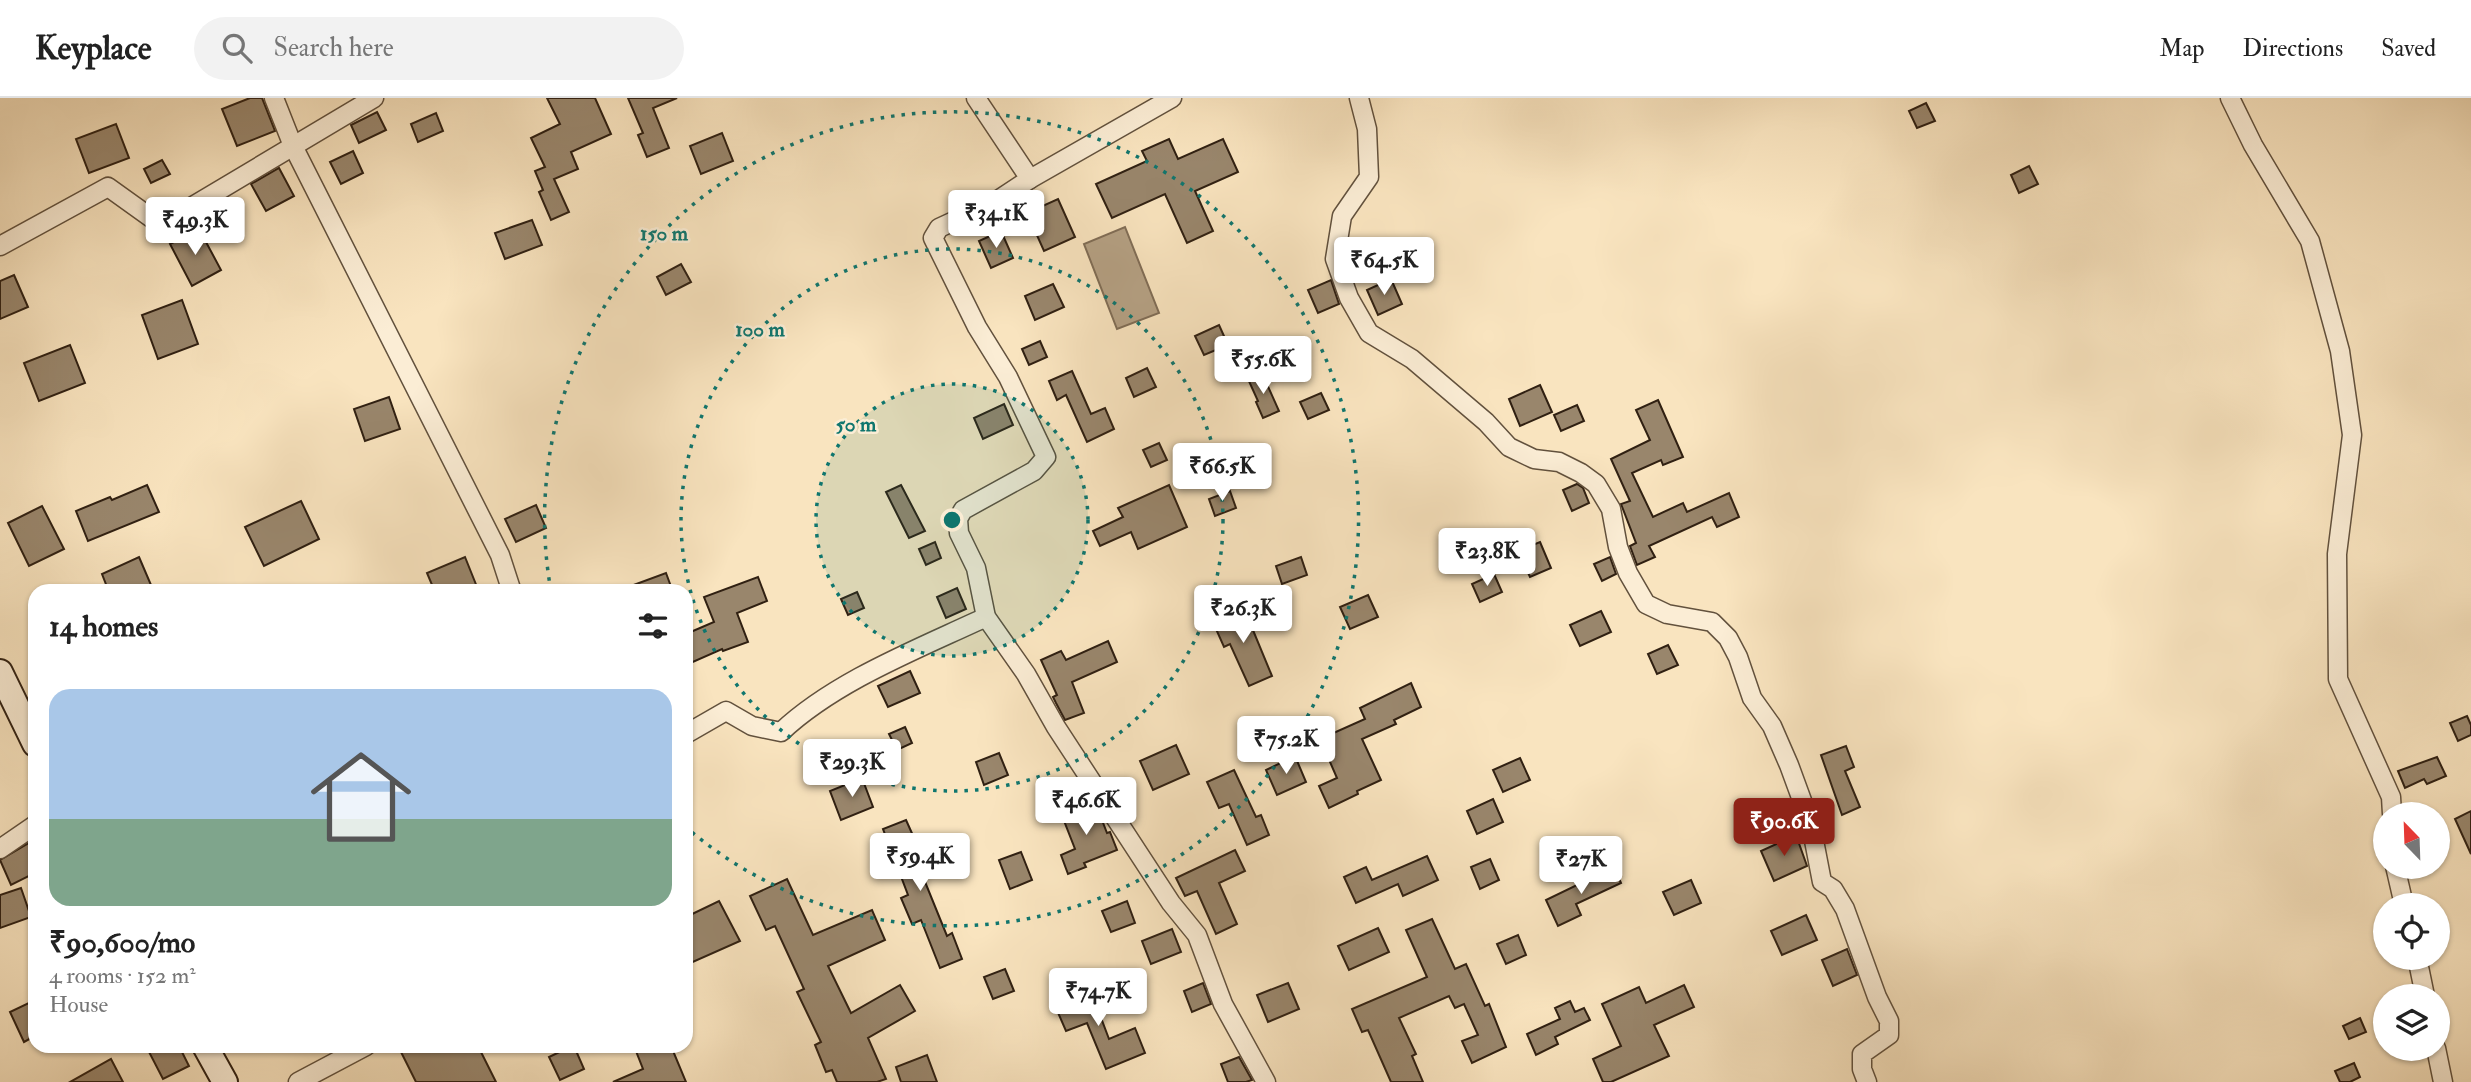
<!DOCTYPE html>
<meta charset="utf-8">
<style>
:root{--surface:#fff;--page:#f2f2f2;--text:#222;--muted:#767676;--line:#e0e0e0;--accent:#8f2418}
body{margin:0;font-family:"IM FELL Double Pica",serif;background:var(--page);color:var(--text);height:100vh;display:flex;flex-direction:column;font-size:26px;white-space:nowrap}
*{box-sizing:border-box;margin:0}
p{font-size:23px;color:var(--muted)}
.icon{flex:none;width:38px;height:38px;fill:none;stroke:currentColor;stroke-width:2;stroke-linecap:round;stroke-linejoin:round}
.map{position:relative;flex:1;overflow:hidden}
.details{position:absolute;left:28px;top:486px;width:665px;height:469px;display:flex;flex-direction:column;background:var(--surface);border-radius:21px;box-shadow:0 2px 5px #0004}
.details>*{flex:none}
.needle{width:46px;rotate:337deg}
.controls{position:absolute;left:2373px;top:704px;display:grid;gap:14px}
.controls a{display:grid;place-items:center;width:77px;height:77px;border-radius:50%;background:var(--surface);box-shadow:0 2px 5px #0004;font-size:35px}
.price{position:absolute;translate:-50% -60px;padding:0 16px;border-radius:7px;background:#fff;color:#222;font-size:23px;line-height:46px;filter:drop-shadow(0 2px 4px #0008)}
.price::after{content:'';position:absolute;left:50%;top:42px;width:21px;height:16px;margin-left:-10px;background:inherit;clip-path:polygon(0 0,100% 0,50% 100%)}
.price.current{background:var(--accent);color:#fff}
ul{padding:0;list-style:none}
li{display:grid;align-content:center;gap:14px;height:371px;padding:0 21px}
li span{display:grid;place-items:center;height:217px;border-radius:21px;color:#555}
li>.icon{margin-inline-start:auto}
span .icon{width:126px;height:126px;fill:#fffc;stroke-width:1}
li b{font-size:30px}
h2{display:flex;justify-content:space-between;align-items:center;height:84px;padding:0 21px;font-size:30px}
header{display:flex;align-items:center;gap:42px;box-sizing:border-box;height:98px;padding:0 35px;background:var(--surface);border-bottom:2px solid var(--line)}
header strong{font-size:33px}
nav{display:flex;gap:38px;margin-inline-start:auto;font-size:24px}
.search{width:490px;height:63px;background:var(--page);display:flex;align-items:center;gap:18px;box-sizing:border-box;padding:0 24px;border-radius:38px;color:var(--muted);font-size:26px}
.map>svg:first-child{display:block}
.water{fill:#b5a184;stroke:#806d56;stroke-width:2}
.building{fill:#99866c;stroke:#302012;stroke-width:2}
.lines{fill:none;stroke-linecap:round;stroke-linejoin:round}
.street-casing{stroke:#62513d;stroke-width:21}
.secondary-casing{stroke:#302012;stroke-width:28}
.street{stroke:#fbedd5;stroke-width:18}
.secondary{stroke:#fbedd5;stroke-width:24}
.ring{fill:none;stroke:#0f766e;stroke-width:3.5;stroke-dasharray:3.5 7}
.centre{fill:#0f766e;stroke:#fbedd5;stroke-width:3.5}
.ring-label{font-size:21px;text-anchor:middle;font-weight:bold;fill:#0f766e;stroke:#fbedd5;stroke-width:5;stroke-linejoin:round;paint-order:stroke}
</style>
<header>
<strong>Keyplace</strong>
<div class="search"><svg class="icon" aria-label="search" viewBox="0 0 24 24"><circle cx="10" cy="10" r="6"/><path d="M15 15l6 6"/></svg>Search here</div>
<nav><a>Map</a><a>Directions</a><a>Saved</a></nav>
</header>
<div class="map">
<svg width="2471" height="984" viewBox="0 0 2471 984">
<rect width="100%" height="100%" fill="#f9e4bf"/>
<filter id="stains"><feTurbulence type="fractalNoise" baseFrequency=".00286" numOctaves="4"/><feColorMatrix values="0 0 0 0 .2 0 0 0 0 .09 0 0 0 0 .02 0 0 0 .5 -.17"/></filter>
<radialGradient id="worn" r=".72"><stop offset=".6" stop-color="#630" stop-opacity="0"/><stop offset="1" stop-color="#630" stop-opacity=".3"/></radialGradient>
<polygon class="water" points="1125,129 1159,215 1117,231 1084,146"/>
<g class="building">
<polygon points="250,0 262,0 275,33 237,48 222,11"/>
<polygon points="547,0 595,0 611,36 571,54 578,71 554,81 569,114 551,122 539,94 543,92 535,73 545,69 531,40 560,26"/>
<polygon points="628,0 677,0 653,10 669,50 647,59 638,37 643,35"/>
<polygon points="1926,5 1935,23 1917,30 1909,13"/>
<polygon points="377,14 386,32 359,45 351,27"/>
<polygon points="436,15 443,33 418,44 411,26"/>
<polygon points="116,26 129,60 89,75 76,41"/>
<polygon points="722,35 733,63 701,76 690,48"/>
<polygon points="1169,41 1178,61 1223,41 1238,74 1195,93 1213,133 1187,145 1165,96 1112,120 1096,86 1147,63 1142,53"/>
<polygon points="353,53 363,75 341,86 330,64"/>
<polygon points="162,62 170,76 151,85 144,71"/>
<polygon points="2029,68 2038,86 2019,95 2011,77"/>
<polygon points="279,70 294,98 266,113 251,86"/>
<polygon points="1058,101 1075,139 1044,153 1027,115"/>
<polygon points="532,122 542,147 505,161 495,135"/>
<polygon points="199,131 221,172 192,188 170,146"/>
<polygon points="1001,133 1013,160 991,170 979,143"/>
<polygon points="681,166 691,184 666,197 657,179"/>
<polygon points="14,177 28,209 0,221 0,183"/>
<polygon points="1391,181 1402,206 1378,217 1367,192"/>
<polygon points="1331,182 1339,206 1318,215 1308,192"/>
<polygon points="1053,186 1064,209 1035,222 1025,198"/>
<polygon points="182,202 198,246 158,261 142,217"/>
<polygon points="1219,227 1228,247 1204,257 1195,238"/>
<polygon points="1040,243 1047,259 1029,267 1022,251"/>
<polygon points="70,247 85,285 39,303 24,265"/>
<polygon points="1147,270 1156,289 1134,299 1126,280"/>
<polygon points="1072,273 1091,316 1105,310 1114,331 1087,344 1066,297 1057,302 1049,283"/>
<polygon points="1262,275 1279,313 1263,320 1256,304 1258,303 1248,281"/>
<polygon points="1540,287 1552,314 1520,328 1509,301"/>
<polygon points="1321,295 1329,312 1308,321 1300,304"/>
<polygon points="389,299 400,331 365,343 354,311"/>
<polygon points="1658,302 1683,359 1663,367 1661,362 1632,375 1653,419 1683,405 1687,414 1729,395 1739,419 1717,429 1712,419 1649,448 1655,459 1637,467 1630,448 1636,445 1621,406 1630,403 1611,361 1650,342 1636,312"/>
<polygon points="1004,306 1013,327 983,341 974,320"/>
<polygon points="1577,307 1584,323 1561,333 1554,317"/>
<polygon points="1159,345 1167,362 1151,369 1143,352"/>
<polygon points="1577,386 1583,390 1589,405 1572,413 1563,392"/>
<polygon points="147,387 159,414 88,443 76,413 110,399 112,402"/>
<polygon points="901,387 925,433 909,440 886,394"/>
<polygon points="1169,387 1187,429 1138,451 1131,434 1100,448 1093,433 1123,419 1118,410"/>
<polygon points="1230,393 1236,410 1215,418 1209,401"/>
<polygon points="301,403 319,441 264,468 245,429"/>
<polygon points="536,407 546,430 516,444 505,421"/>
<polygon points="42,408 64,451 29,468 8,425"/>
<polygon points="935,444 941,460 926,467 919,451"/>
<polygon points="1540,444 1551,470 1530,479 1518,453"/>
<polygon points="139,459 154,494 109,494 102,476"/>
<polygon points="465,459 479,494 435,494 427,475"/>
<polygon points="1301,459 1307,477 1282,486 1276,468"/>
<polygon points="1610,459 1616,476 1602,483 1594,466"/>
<polygon points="666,475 673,494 620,494 620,492"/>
<polygon points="1494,476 1502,494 1480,504 1472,486"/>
<polygon points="758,479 767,503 737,515 748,544 723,553 722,551 686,567 686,536 714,524 704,499"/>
<polygon points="957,490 966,511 946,520 937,499"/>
<polygon points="857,494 864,510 848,517 841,501"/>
<polygon points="1368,497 1378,519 1350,531 1340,509"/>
<polygon points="1243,508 1272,578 1249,588 1230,546 1224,549 1212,522"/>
<polygon points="1601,513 1611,534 1580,548 1570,527"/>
<polygon points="1108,543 1117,564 1072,584 1084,615 1065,622 1056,605 1053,599 1057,597 1041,562 1061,553 1066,562"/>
<polygon points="1668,547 1678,567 1657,576 1648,556"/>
<polygon points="910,573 920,595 888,609 878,588"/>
<polygon points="1411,585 1421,609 1394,622 1396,626 1362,641 1381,682 1357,693 1358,696 1329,710 1319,688 1337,680 1320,641 1365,621 1360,610"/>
<polygon points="2467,618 2471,627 2471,637 2458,643 2450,625"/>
<polygon points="905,629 912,645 897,652 889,636"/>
<polygon points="1176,647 1189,676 1153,692 1140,663"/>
<polygon points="1846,648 1854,669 1845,673 1860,709 1842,717 1821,657"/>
<polygon points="999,655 1008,677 984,687 976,664"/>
<polygon points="1295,658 1306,684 1277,697 1266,672"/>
<polygon points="2437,659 2446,678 2427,686 2424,681 2405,690 2398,673"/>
<polygon points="1520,660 1530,682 1503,694 1493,672"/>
<polygon points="1234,672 1256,719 1261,717 1269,737 1247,747 1229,706 1219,710 1207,684"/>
<polygon points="862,680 873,709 841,722 830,693"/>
<polygon points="1493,701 1503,724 1477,736 1467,713"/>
<polygon points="1091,703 1100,717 1107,735 1110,734 1117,752 1084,765 1086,769 1068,776 1061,757 1075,751 1061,715"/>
<polygon points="2471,713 2471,756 2455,721"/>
<polygon points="906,722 928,771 921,774 947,838 952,835 962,861 940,870 921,822 912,826 901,800 908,797 883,731"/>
<polygon points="1796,737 1807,768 1774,783 1761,753"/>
<polygon points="29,745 35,757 35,775 11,787 0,762"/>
<polygon points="1235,752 1245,773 1219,785 1237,826 1216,836 1197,793 1185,798 1176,780"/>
<polygon points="1021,754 1032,782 1010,791 999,762"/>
<polygon points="1427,758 1438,782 1403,798 1398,786 1356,805 1344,779 1366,769 1372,782"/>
<polygon points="1490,761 1499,782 1480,791 1471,769"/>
<polygon points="1614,769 1621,785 1576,806 1581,817 1558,828 1546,802"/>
<polygon points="787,781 813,837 872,812 885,842 828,868 851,915 900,887 915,913 868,940 886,981 877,984 837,984 832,972 826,974 815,947 821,944 797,894 804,891 775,828 766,832 750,798"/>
<polygon points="1691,782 1701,805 1674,817 1663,794"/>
<polygon points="21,790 31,819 0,830 0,797"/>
<polygon points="719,803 740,843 686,867 686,819"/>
<polygon points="1127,803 1135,825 1111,834 1102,813"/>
<polygon points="1806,817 1817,842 1782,857 1771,833"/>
<polygon points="1432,821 1455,871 1466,866 1485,908 1489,906 1506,949 1472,965 1462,943 1478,937 1464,906 1455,910 1449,898 1399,920 1416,956 1412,958 1423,984 1391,984 1368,932 1362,934 1352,911 1427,879 1406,832"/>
<polygon points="1378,830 1389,854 1349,872 1338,848"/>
<polygon points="1172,831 1181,854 1151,866 1142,843"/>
<polygon points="1518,837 1526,857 1506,866 1497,846"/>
<polygon points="1847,851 1857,877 1833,888 1822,862"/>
<polygon points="1005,871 1014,893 993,901 984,879"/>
<polygon points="1203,885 1211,906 1192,914 1184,893"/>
<polygon points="1288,885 1299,911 1268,924 1257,897"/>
<polygon points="1684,887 1694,909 1654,927 1669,958 1611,984 1603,984 1593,961 1621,948 1602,906 1639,889 1646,905"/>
<polygon points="1089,888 1109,941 1135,930 1145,955 1106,971 1087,925 1066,933 1053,903"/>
<polygon points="35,902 35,938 24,944 10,914"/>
<polygon points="1570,903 1575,914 1584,910 1590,922 1555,939 1558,946 1536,957 1527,936 1560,921 1555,910"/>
<polygon points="2360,920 2366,934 2349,941 2343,928"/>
<polygon points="156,948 179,948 189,968 163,981 148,952"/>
<polygon points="398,948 478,948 496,984 416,984"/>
<polygon points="572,948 574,948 584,971 560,982 549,959"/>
<polygon points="634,948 671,948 686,984 613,984 643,971"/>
<polygon points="927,957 937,984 901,984 896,969"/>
<polygon points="1239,959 1252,982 1246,984 1228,984 1221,966"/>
<polygon points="111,961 123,984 70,984"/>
<polygon points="2354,965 2360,979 2350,984 2340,984 2335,973"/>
</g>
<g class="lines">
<defs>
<g id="street">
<polyline points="274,0 293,48 500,457 512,494"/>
<polyline points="976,0 1030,81"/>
<polyline points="1172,0 1030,81 995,104 939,130 933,140 977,229 1008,279 1046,359 1034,373 963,412 958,421 959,435 976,470 986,519 1026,576 1056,629 1171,805 1197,837 1223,906 1266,984"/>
<polyline points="1359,0 1367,31 1369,79 1342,118 1335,161 1349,200 1369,235 1412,261 1486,324 1509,349 1534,361 1559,364 1581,375 1596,386 1611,411 1618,449 1628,475 1646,506 1667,516 1712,524 1728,540 1738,559 1752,600 1772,628 1789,667 1811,727 1822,784 1833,791 1845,811 1877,899 1889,923 1889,937 1862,956 1862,971 1867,984"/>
<polyline points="2230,0 2253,47 2310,143 2340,253 2352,337 2337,456 2338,581 2391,699 2392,716"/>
<polyline points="0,148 108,89 161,127 374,0"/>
<path d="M 686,636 L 726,613 L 752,628 L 781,634 C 835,583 918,551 986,519"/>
<polyline points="0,751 35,727"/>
<polyline points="2395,768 2404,807"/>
<polyline points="2417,859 2425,898"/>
<polyline points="2436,950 2443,984"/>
<polyline points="298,984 366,948"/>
</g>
<g id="secondary">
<polyline points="0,574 35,646"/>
<polyline points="205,948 225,984"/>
</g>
</defs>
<use href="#street" class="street-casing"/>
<use href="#secondary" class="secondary-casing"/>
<use href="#street" class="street"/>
<use href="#secondary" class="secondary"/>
</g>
<circle cx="952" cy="422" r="136" fill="#0f766e" fill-opacity=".12"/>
<g class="ring">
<circle cx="952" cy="422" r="136"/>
<circle cx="952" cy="422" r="271"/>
<path d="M551 493A407 407 0 1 1 688 731"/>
</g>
<circle cx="952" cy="422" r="10" class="centre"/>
<g class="ring-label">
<text x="664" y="142">150 m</text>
<text x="760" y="238">100 m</text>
<text x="856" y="333">50 m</text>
</g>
<rect width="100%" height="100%" filter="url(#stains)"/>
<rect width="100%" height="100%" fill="url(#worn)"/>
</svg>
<div class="controls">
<a><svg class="needle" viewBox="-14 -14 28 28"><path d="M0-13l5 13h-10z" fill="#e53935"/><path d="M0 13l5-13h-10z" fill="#767676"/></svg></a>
<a><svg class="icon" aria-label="locate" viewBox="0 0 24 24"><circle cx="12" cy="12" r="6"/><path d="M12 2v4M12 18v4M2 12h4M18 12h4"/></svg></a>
<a><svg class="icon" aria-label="layers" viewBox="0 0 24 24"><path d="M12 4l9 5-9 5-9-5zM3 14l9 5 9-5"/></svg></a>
</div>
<b class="price" style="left:996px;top:152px">₹34.1K</b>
<b class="price" style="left:195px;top:159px">₹49.3K</b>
<b class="price" style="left:1384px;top:199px">₹64.5K</b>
<b class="price" style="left:1263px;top:298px">₹55.6K</b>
<b class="price" style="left:1222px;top:405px">₹66.5K</b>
<b class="price" style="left:1487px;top:490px">₹23.8K</b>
<b class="price" style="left:1243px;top:547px">₹26.3K</b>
<b class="price" style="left:1286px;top:678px">₹75.2K</b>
<b class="price" style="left:852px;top:701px">₹29.3K</b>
<b class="price" style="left:1086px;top:739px">₹46.6K</b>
<b class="price current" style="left:1784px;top:760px">₹90.6K</b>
<b class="price" style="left:920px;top:795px">₹59.4K</b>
<b class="price" style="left:1581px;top:798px">₹27K</b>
<b class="price" style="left:1098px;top:930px">₹74.7K</b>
<section class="details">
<h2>14 homes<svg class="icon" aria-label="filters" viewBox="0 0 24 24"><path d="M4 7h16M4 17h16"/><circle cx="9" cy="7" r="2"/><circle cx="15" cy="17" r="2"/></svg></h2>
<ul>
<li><span style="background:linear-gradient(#a9c7e8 60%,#7fa58c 0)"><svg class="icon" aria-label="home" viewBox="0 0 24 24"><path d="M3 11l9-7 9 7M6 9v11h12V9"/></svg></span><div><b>₹90,600/mo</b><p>4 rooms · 152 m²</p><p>House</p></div></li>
</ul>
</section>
</div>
